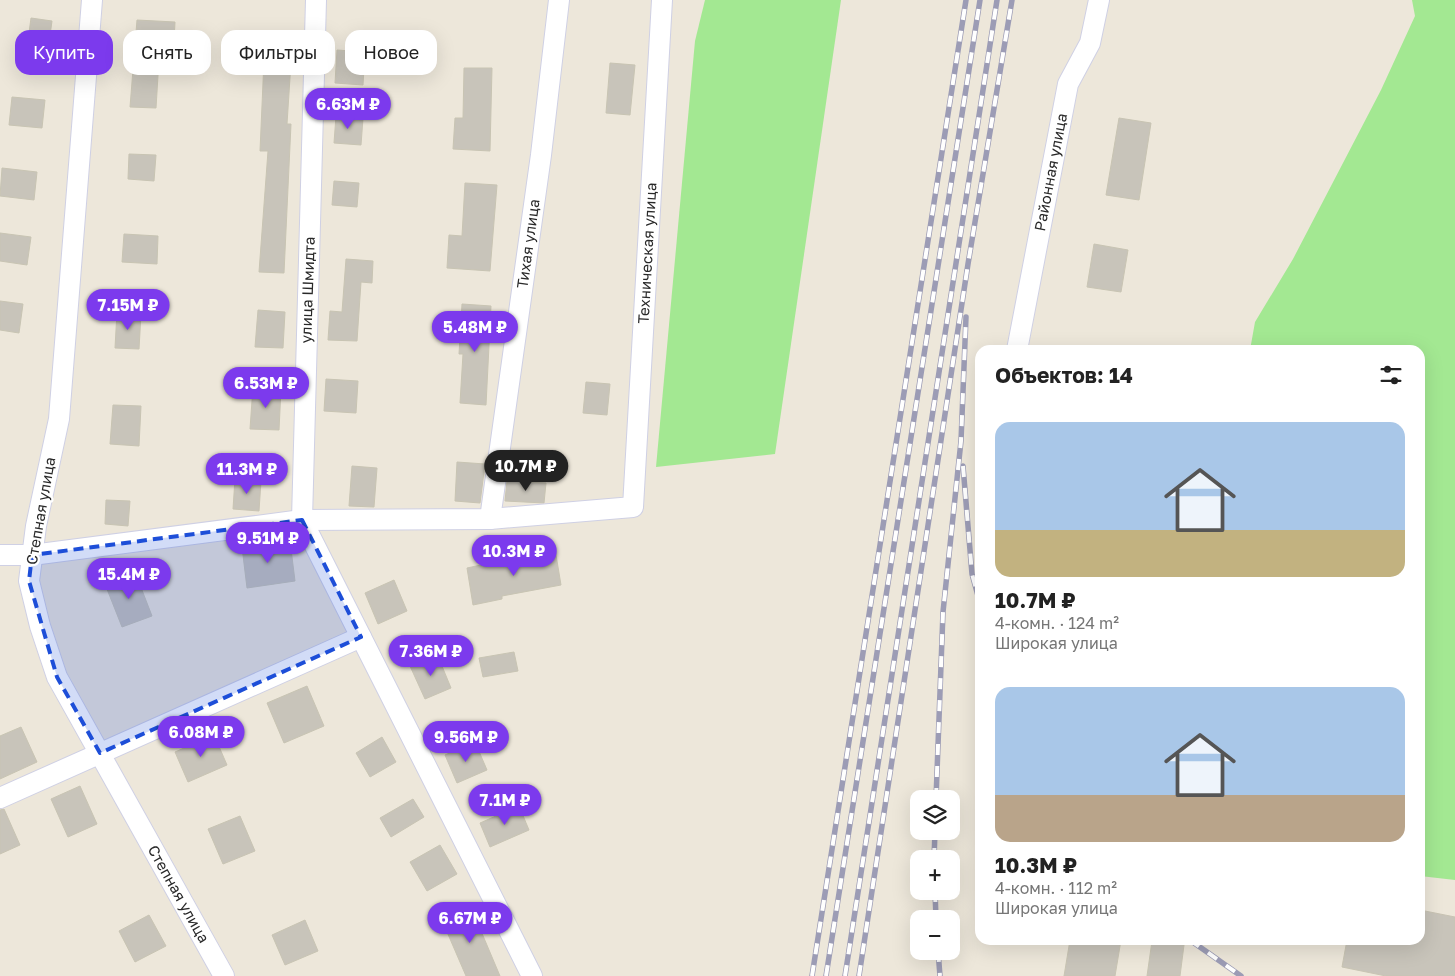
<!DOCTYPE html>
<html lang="ru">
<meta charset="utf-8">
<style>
:root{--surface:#fff;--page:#f2f2f2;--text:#222;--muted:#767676;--accent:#7c3aed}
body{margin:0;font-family:"Golos Text",sans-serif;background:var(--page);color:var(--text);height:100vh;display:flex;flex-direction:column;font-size:19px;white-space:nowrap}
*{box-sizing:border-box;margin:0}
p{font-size:16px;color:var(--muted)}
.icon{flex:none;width:28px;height:28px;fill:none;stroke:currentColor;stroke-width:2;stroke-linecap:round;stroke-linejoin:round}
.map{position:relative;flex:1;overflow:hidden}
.sheet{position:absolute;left:975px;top:345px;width:450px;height:600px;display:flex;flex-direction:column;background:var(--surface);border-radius:15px;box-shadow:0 5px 20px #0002}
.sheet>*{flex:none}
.guide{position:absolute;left:15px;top:30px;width:475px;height:45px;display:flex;gap:10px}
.tools{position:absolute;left:910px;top:790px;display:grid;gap:10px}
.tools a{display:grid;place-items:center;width:50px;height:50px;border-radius:10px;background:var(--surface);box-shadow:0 5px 20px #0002;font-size:25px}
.price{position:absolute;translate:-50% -42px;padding:0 11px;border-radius:18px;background:var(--accent);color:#fff;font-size:16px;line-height:32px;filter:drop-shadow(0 1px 2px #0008)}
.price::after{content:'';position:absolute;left:50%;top:30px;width:15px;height:11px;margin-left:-8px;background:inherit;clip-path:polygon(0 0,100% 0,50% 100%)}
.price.current{background:#222;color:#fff}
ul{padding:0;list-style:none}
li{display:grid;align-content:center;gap:10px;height:265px;padding:0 20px}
li span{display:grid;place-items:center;height:155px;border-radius:15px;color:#555}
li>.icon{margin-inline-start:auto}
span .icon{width:90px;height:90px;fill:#fffc;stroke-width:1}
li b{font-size:21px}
h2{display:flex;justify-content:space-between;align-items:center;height:60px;padding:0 20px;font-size:21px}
.tag{padding:0 18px;border-radius:15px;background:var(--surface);box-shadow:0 5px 20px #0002;font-size:18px;line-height:45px}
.tag.current{background:var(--accent);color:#fff}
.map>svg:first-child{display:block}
.green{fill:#a3e892}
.building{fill:#c8c4ba;stroke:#c8c4b3}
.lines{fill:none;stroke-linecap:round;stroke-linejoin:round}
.minor-casing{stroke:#cfd0e4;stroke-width:22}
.minor{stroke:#fff;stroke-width:20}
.rail-casing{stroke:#9c9cb5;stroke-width:5.5}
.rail{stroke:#fff;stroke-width:4;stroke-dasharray:11;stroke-linecap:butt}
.marked{fill:#1d4ed8;fill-opacity:0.2;stroke:#1d4ed8;stroke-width:4;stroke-dasharray:10 6;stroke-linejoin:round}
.labels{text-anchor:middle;stroke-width:4.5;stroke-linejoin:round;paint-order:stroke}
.street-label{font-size:15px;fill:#292929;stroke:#fff}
</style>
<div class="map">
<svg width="1455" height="976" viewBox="0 0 1455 976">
<rect width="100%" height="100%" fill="#ede7da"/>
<g class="green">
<polygon points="705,0 841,0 775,454 656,467 695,41"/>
<polygon points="1412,0 1455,0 1455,880 1420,876 1420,350 1250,350 1255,322 1293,259 1381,90 1415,16"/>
</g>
<g class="building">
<polygon points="31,18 52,21 48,50 27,48"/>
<polygon points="137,20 175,22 173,60 159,59 156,108 130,107"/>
<polygon points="337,50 365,52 363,85 335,83"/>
<polygon points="264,60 291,62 287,124 291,124 284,273 259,272 268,151 260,151"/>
<polygon points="610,63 635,65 630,115 606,113"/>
<polygon points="464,68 492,68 490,151 453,149 455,118 463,118"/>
<polygon points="12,97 45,100 42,128 9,125"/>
<polygon points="336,116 363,118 361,145 334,143"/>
<polygon points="1119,118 1151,123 1139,200 1106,195"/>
<polygon points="129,154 156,155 154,181 128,179"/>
<polygon points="2,168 37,172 34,200 0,196"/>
<polygon points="334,181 359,183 357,207 332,205"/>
<polygon points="465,183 497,185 490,271 447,268 449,235 462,236"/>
<polygon points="0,233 31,237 27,265 0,261"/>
<polygon points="124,234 158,236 157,264 122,262"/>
<polygon points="1094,244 1128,250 1121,292 1087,287"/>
<polygon points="346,259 373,261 372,283 361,282 357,341 328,340 330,311 342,312"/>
<polygon points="0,301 23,304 19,333 0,330"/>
<polygon points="462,304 491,306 486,405 460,403 463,354 459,354"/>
<polygon points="258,310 285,312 283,348 255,347"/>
<polygon points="117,312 141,314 139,349 115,348"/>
<polygon points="326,379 358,381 356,413 324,411"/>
<polygon points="586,382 610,384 607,415 583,413"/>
<polygon points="253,387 281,389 279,430 250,429"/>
<polygon points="113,405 141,406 139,446 110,444"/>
<polygon points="457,462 485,464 480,503 455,501"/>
<polygon points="352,466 377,468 374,507 349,506"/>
<polygon points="235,479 261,481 259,511 233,509"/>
<polygon points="507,481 546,483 544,503 505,501"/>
<polygon points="106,500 130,501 128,526 105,524"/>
<polygon points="290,541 295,581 247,588 242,547"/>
<polygon points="555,549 561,585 502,596 502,599 473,605 467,568"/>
<polygon points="135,572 152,616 122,627 105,584"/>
<polygon points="394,580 407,611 378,624 365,593"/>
<polygon points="514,652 518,671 483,677 479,658"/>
<polygon points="437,654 451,688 425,699 410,666"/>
<polygon points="307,686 324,726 284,743 267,703"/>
<polygon points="21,727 37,762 0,779 0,736"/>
<polygon points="214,735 227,765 188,782 175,752"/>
<polygon points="382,737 396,762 370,777 356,753"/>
<polygon points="475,742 487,770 457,783 445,755"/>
<polygon points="80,786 97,824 68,837 51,799"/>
<polygon points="413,799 424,817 391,837 380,818"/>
<polygon points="519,806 529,830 490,847 480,823"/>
<polygon points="4,809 20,845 0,854 0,810"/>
<polygon points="240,816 255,851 223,864 208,829"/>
<polygon points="440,845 457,874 427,891 410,862"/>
<polygon points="470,905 500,976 466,976 441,918"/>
<polygon points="1420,910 1455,917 1455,976 1386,976 1342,967 1347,940 1420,940"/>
<polygon points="149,915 166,946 135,962 119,931"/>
<polygon points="305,920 318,951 285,965 272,935"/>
<polygon points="1070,940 1121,940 1115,976 1064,976"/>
<polygon points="1152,941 1184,945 1180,976 1147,976"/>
</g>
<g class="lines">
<defs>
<g id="minor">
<path id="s1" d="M 92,0 L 59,419 L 36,526 L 29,581 L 40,626 L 57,677 L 224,976"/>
<polyline points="316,0 302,520 532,976"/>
<path id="s2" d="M 1017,350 L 1068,84 L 1090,43 L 1099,0"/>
<path id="s3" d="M 490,519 L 541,155 L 559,0"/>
<path id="s4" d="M 0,555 L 32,555 L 302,520 L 490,519 L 633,507 L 662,0"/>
<polyline points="0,798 361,637"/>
</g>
</defs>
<use href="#minor" class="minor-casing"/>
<use href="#minor" class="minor"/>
<defs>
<g id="rail">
<polyline points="963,466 972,574 980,603"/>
<polyline points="936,799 943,612 961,441 966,317"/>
<polyline points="934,859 935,831"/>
<polyline points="935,891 936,919"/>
<polyline points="1190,940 1241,976"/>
<polyline points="938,951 940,976"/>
<polyline points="812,976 966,0"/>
<polyline points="826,976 980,0"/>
<polyline points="845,976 997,0"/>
<polyline points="859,976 968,264 1012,0"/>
</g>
</defs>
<use href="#rail" class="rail-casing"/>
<use href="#rail" class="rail"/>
</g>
<path class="marked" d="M 302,520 L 361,637 L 100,753 L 57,677 L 29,581 L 32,555 Z"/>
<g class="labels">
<g class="street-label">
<text dy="5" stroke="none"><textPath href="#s2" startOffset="181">Районная улица</textPath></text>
<text dy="5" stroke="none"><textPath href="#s3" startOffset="278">Тихая улица</textPath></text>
<text dy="5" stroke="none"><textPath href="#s4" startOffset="890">Техническая улица</textPath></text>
<text transform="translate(308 290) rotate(-88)" y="5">улица Шмидта</text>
<text transform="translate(41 511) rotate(-80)" y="5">Степная улица</text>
<text dy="5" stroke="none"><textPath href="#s1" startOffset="934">Степная улица</textPath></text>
</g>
</g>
</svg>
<div class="tools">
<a><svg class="icon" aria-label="layers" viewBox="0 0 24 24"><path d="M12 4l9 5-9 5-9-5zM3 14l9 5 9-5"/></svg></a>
<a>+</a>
<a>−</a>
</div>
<b class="price" style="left:348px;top:130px">6.63M ₽</b>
<b class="price" style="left:128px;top:331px">7.15M ₽</b>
<b class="price" style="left:475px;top:353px">5.48M ₽</b>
<b class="price" style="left:266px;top:409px">6.53M ₽</b>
<b class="price current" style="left:526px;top:492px">10.7M ₽</b>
<b class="price" style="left:247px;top:495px">11.3M ₽</b>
<b class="price" style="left:268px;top:564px">9.51M ₽</b>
<b class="price" style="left:514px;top:577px">10.3M ₽</b>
<b class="price" style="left:129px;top:600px">15.4M ₽</b>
<b class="price" style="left:431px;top:677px">7.36M ₽</b>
<b class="price" style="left:201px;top:758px">6.08M ₽</b>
<b class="price" style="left:466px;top:763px">9.56M ₽</b>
<b class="price" style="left:505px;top:826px">7.1M ₽</b>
<b class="price" style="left:470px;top:944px">6.67M ₽</b>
<div class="guide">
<a class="tag current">Купить</a>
<a class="tag">Снять</a>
<a class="tag">Фильтры</a>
<a class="tag">Новое</a>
</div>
<section class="sheet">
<h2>Объектов: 14<svg class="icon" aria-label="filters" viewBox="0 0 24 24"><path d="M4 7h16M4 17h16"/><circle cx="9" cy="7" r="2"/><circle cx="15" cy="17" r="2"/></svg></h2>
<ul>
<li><span style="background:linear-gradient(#a9c7e8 70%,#c2b280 0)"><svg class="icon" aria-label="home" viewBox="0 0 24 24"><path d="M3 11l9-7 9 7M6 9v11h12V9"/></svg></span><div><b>10.7M ₽</b><p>4-комн. · 124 m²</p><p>Широкая улица</p></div></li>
<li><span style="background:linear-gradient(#a9c7e8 70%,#b9a48a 0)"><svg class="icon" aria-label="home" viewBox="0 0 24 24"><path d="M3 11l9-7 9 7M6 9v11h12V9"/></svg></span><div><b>10.3M ₽</b><p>4-комн. · 112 m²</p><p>Широкая улица</p></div></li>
</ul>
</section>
</div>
